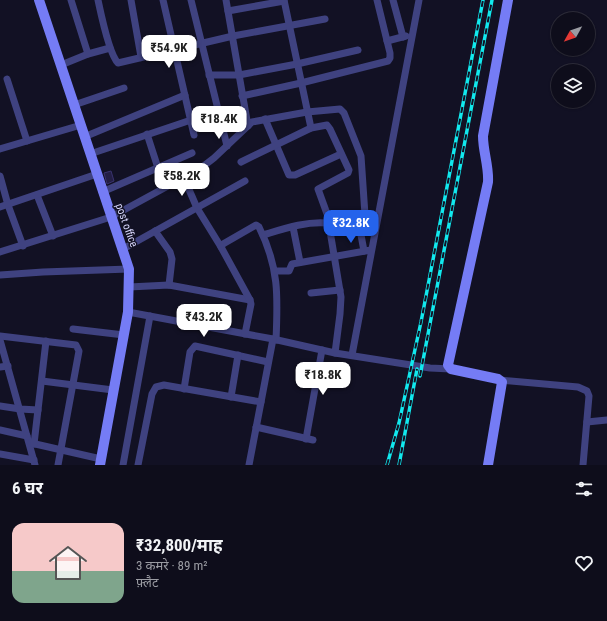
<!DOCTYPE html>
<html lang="hi">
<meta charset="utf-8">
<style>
:root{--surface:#0e0d1b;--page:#171624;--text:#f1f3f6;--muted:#9b9ca3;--line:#2e2d3a;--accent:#2563eb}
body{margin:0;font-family:"Roboto Condensed","Noto Sans Devanagari",sans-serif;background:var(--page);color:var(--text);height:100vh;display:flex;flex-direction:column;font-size:15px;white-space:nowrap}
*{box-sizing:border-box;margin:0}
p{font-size:13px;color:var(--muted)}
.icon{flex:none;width:22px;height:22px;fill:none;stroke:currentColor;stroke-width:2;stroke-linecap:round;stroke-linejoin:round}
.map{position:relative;height:465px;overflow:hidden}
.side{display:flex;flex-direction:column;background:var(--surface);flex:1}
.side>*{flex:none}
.needle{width:26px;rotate:230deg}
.tools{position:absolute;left:551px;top:12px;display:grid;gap:8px}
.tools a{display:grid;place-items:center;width:44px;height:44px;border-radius:50%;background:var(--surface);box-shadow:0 1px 3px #0004,0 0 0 1px var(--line);font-size:20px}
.price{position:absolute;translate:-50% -34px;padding:0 9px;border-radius:8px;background:#fff;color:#222;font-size:13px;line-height:26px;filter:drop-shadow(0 1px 2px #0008)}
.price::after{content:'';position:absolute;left:50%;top:24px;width:12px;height:9px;margin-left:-6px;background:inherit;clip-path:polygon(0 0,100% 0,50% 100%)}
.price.on{background:var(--accent);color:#fff}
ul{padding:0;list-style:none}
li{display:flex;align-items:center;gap:12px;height:100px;padding:0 12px}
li+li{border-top:1px solid var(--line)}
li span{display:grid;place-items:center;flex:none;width:112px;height:80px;border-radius:12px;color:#555}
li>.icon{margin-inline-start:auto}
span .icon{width:48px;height:48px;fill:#fffc;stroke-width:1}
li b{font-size:17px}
h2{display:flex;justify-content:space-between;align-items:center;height:48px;padding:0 12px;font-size:17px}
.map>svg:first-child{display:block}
.building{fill:#231e44;stroke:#39326e}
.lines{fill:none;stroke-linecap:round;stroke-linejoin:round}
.street{stroke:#3f4280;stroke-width:7}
.secondary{stroke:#757cf5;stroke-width:10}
.rail-casing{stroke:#11e9ee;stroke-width:3.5}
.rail{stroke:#121124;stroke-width:2;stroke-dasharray:6;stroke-linecap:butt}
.labels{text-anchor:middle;stroke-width:3;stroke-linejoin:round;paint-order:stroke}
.street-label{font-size:11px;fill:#d8d7fc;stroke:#121124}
</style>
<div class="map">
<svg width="607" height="465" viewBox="0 0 607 465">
<rect width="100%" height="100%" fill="#121124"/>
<polygon class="building" points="111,171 114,181 107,184 104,173"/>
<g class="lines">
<g class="street">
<polyline points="71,0 88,54"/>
<path d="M 98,0 C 101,14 109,54 118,63 L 233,36 L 325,19"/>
<polyline points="131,0 141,57"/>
<polyline points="163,0 194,135"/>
<polyline points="191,0 227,146"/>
<polyline points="226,0 248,126"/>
<polyline points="284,0 311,128"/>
<polyline points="393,0 403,37"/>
<polyline points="228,11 284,1"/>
<polyline points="387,41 406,36"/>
<polyline points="61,65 88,54 110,48"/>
<polyline points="209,75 239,75 297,64 358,50"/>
<polyline points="7,79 27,141"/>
<polyline points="242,96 301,83 388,61 390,58 390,53 377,0"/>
<polyline points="74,105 124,88"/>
<polyline points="265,119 289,175 295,175 341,154"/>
<polyline points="147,134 158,168"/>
<polyline points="84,137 185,95"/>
<polyline points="0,149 81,125"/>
<polyline points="90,154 191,120"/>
<polyline points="241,162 311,128 327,125 330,129 349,170 348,173 318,189 330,222"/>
<polyline points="0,176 8,205 23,246"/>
<polyline points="184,178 197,208 221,247"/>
<polyline points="102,192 192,153"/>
<polyline points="37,195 53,236"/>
<polyline points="0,207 97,174"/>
<polyline points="358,219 364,251"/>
<polyline points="293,227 300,262"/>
<polyline points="155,231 170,252 172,259 169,285"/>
<path d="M 263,235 C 283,229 306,221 327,223 L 329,225 L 341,297 L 340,314 L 335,353"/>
<polyline points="123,249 245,181"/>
<polyline points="0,252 111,217 201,168 214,158 252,122 307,112 340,109 344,113 361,156 365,215 362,219 327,223"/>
<polyline points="275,271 289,271 292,264 371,250"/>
<polyline points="0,275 43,272 129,269"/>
<polyline points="129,287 169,285 250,300"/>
<polyline points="311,293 340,290"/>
<polyline points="128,312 273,339 335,353 430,368 451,369"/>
<polyline points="73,329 124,335"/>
<path d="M 245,334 L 251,304 L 250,300 L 221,247 L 223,244 L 256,225 L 259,227 C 279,267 278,296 276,340"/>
<polyline points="0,336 76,345 79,351 58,465"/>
<polyline points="0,340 35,465"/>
<polyline points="352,355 419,0"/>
<polyline points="0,367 8,366"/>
<polyline points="500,380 578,387 587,391 589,396 583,465"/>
<polyline points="42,381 113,390"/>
<polyline points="184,389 190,352 195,346 268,362"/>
<polyline points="231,397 238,355"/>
<polyline points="0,406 20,409 38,410"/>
<polyline points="587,422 607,420"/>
<polyline points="256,427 313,440"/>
<polyline points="0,430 27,436"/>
<polyline points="306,439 322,350"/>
<polyline points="31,443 101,459"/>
<polyline points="34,444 46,341"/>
<polyline points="0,454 34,460"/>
<polyline points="123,465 150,316"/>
<polyline points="138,465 152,394 156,387 164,385 261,402"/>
<polyline points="249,465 273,339"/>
</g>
<g class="secondary">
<polyline points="39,0 129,269 128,312 100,465"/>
<path d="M 488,465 L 502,382 L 498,379 L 451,369 L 448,365 L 488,182 C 489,166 483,152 483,136 L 508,0"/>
</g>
<defs>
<g id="rail">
<polyline points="420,376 492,0"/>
<polyline points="387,465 399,423 421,322 483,0"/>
<polyline points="399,465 417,369"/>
</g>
</defs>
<use href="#rail" class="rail-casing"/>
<use href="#rail" class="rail"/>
</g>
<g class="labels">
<g class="street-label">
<text transform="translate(127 225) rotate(70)" y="4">post office</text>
</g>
</g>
</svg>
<div class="tools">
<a><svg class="needle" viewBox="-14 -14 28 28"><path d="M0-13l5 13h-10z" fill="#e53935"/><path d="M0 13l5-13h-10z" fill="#9b9ca3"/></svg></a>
<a><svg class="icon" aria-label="layers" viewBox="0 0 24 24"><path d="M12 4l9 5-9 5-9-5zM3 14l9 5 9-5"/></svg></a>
</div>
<b class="price" style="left:169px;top:69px">₹54.9K</b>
<b class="price" style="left:219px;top:140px">₹18.4K</b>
<b class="price" style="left:182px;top:197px">₹58.2K</b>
<b class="price on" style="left:351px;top:244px">₹32.8K</b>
<b class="price" style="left:204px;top:338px">₹43.2K</b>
<b class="price" style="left:323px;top:396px">₹18.8K</b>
</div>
<section class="side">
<h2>6 घर<svg class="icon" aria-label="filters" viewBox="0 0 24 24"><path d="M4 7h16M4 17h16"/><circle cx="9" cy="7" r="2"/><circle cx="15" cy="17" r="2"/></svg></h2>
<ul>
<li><span style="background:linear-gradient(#f6c9c9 60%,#7fa58c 0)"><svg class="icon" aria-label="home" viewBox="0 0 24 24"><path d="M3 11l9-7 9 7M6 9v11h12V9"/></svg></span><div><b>₹32,800/माह</b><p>3 कमरे · 89 m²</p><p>फ़्लैट</p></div><svg class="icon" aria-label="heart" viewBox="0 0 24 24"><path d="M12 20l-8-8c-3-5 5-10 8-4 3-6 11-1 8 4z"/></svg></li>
</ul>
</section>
